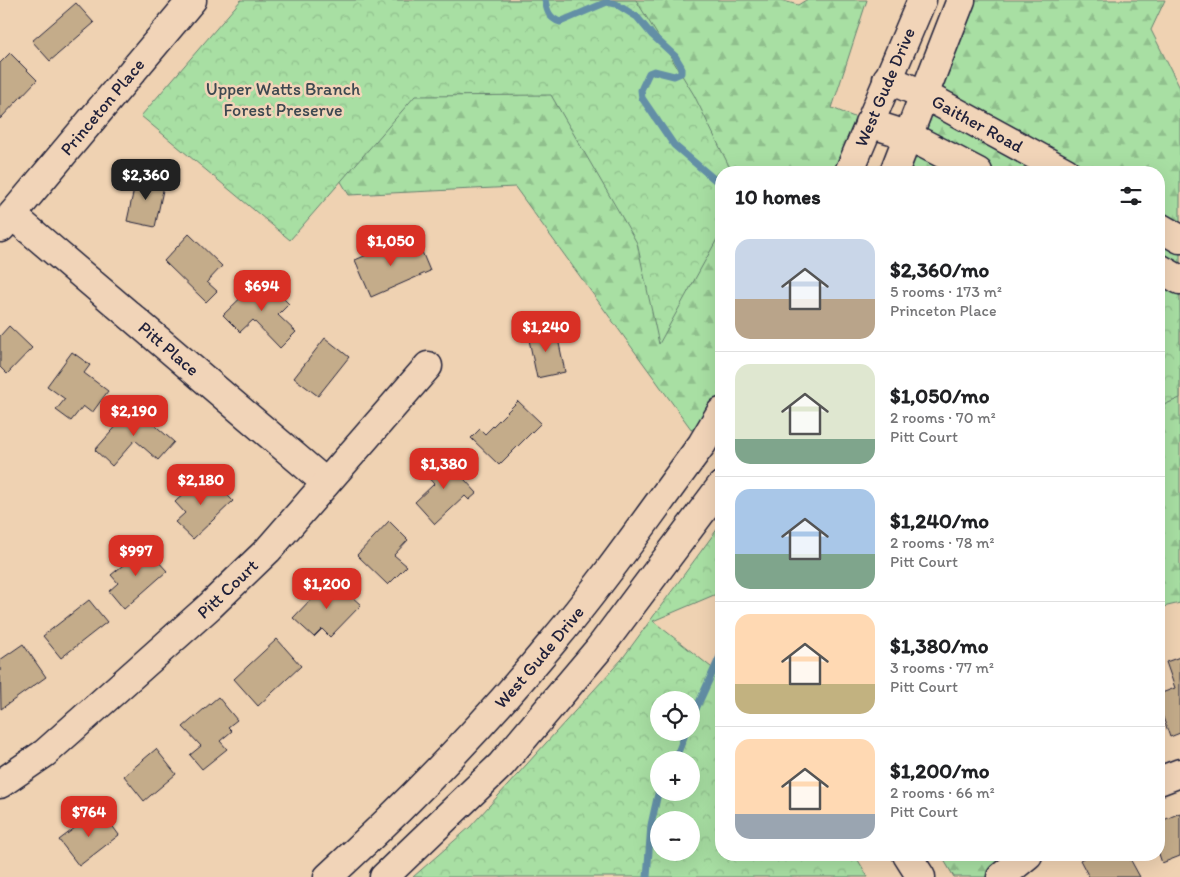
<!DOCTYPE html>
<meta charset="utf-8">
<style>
:root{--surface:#fff;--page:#f2f2f2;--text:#202124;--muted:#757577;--line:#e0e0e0;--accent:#d93025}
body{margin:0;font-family:Itim,sans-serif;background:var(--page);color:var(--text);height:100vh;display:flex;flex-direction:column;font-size:19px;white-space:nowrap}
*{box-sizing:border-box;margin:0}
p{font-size:16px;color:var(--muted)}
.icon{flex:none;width:28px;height:28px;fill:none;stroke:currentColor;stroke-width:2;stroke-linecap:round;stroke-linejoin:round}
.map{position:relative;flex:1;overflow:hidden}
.panel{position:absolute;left:715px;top:166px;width:450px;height:695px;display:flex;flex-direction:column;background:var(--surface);border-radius:20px;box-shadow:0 5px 20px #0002}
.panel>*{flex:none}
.fabs{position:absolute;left:650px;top:691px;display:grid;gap:10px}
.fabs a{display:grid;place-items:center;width:50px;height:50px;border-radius:50%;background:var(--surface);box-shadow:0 5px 20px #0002;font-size:25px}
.price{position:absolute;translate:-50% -42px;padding:0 11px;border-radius:10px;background:var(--accent);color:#fff;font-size:16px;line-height:32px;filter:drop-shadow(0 1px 2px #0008)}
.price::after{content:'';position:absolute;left:50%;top:30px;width:15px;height:11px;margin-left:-8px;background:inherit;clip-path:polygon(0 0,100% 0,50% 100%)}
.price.active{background:#222;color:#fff}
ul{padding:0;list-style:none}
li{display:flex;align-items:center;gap:15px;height:125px;padding:0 20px}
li+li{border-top:1px solid var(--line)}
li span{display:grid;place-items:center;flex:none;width:140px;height:100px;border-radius:15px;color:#555}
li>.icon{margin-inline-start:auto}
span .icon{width:60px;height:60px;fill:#fffc;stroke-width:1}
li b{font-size:21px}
h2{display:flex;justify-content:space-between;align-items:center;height:60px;padding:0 20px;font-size:21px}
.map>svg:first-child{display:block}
.forest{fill:url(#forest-firs);stroke:#65806f}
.park{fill:url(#park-crowns);stroke:#65806f;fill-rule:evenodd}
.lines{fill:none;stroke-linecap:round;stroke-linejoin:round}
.stream{stroke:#638fa6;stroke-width:7}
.building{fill:#c4ac8a;stroke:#22223b}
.minor-casing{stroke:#22223b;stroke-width:31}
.major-casing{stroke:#22223b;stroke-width:31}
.minor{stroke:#f1d4b8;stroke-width:28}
.major{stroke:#f1d4b8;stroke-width:28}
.labels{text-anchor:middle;stroke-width:5;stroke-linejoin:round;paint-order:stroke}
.street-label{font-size:18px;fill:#22223b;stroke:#f1d4b8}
.park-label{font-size:18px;fill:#3d4850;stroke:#f1d4b8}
</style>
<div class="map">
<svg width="1180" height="877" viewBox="0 0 1180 877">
<defs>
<pattern id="forest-firs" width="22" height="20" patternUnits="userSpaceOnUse" patternTransform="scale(1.25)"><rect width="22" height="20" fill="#a8dfa3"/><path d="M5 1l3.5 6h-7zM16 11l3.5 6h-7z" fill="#90bf8d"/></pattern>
<pattern id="park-crowns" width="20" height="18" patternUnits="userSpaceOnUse" patternTransform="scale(1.25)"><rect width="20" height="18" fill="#a8dfa3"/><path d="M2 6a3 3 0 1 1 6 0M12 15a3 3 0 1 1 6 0" fill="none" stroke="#90bf8d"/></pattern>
</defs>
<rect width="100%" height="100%" fill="#efd2b2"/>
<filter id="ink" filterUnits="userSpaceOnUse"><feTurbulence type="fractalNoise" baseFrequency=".02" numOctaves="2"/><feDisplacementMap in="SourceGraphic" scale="10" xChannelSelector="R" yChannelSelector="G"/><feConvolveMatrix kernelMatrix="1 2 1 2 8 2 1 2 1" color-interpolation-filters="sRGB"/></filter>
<g filter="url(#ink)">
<g class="forest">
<polygon points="256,0 780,0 798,5 806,0 867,0 832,108 869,123 849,172 721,172 721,412 702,444 515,187 349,195 323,151"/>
<polygon points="961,0 1165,0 1151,30 1180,88 1180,603 1159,608 1159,172 894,172"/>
<polygon points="941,855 1028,855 1001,877 954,877"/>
</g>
<g class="park">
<polygon points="241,0 636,0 694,95 730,168 734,172 721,172 721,232 659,344 637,243 551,95 415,96 290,240 141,116"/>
<polygon points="1159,283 1180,296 1180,398 1159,407"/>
<path d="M 721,524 L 721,592 L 653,621 L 721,675 L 721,855 L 855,855 L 868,877 L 413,877 L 470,827 L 622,659 ZM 659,700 L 691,700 L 691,732 L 659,732 ZM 659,760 L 691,760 L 691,792 L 659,792 ZM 659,820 L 691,820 L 691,852 L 659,852 Z"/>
</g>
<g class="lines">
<g class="stream">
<path d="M 545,0 C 547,11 549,18 560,22 L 607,2 L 616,4 L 637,17 L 652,35 L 675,56 L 681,66 L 681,73 L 674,76 L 654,71 L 649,73 L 641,90 L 642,98 L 674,145 L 721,185"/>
<polyline points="691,720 721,654"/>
<polyline points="675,760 686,732"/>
<polyline points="647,877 651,825 659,789"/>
</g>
</g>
<g class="building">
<polygon points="76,3 94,23 50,61 32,41"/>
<polygon points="10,53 37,80 0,119 0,63"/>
<polygon points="137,175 165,181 155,227 127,221"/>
<polygon points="189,234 222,266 207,282 217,291 206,302 164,261"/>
<polygon points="405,239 410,251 420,247 430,271 371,297 355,260"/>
<polygon points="262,277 289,304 278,315 296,332 280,348 253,320 240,332 223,315"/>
<polygon points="9,326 32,348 7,374 0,367 0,336"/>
<polygon points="556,329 565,372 537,378 528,335"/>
<polygon points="325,338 349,357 318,396 294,378"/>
<polygon points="72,352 90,365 84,373 108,391 92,413 83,406 71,421 56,410 65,399 47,386"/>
<polygon points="518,401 541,423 499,465 471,438 480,429 485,434"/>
<polygon points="136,404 152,419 150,421 174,442 158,460 135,440 112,466 95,450"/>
<polygon points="442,455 477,493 469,500 465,496 435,524 415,502 434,484 423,472"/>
<polygon points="206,473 233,501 193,539 175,522 185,513 175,502"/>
<polygon points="389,521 408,540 394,555 407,566 388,585 357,555"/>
<polygon points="145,547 167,571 124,609 109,591 118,583 111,575"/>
<polygon points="331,578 361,605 330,637 322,629 314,637 293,618"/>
<polygon points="89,600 107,622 61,658 43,636"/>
<polygon points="277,639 301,666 258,706 234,679"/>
<polygon points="23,644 46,677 1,709 0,660"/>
<polygon points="1180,657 1180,733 1170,737 1159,706 1159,694 1175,688 1166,662"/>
<polygon points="218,697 237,720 228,727 232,731 220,741 227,749 202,769 190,755 201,746 183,727"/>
<polygon points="156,749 176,774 144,801 124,776"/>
<polygon points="100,809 119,835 79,866 59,840"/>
<polygon points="1180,813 1180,856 1162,863 1159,854 1159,822"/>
<polygon points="1089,855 1128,855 1140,877 1089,877 1080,860"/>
</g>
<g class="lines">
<defs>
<g id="minor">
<path id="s1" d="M 12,215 L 326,483"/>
<path id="s2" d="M 1,228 L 192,0"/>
<polyline points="1159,781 1180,773"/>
<path id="s3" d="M 0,784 L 45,753 L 210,606 L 268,550 L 428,366"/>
<polyline points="907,855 921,877"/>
<polyline points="1001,877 1028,855"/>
</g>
<g id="major">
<path id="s4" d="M 887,79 L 923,94 L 1066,172"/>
<polyline points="869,123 907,135 978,172"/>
<path id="s5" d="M 849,172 L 922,0"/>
<polyline points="894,172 961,0"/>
<polyline points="1159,227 1180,239"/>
<polyline points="1159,268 1180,280"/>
<path id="s6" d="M 328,877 C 408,804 482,727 551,644 C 605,580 652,511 702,444 L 721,412"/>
<polyline points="384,877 501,765 598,650 721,486"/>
</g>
</defs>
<use href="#minor" class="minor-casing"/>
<use href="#major" class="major-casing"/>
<use href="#minor" class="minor"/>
<use href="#major" class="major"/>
</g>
</g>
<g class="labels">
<g class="street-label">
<text dy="6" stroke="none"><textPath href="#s5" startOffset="92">West Gude Drive</textPath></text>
<text dy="6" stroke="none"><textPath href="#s2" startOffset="158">Princeton Place</textPath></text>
<text dy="6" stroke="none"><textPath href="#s4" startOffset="101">Gaither Road</textPath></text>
<text dy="6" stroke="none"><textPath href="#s1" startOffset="206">Pitt Place</textPath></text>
<text dy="6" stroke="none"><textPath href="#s3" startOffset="300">Pitt Court</textPath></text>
<text dy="6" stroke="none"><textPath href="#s6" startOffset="305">West Gude Drive</textPath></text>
</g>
<g class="park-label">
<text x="283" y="95">Upper Watts Branch<tspan x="283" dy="21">Forest Preserve</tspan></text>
</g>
</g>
</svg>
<div class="fabs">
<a><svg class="icon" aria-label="locate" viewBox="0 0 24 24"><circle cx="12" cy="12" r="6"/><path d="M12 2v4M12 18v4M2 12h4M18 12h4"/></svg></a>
<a>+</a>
<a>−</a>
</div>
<b class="price active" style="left:146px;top:201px">$2,360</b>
<b class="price" style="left:391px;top:267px">$1,050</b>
<b class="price" style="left:262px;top:312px">$694</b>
<b class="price" style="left:546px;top:353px">$1,240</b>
<b class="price" style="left:134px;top:437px">$2,190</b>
<b class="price" style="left:444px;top:490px">$1,380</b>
<b class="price" style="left:201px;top:506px">$2,180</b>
<b class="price" style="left:136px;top:577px">$997</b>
<b class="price" style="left:327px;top:610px">$1,200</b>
<b class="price" style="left:89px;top:838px">$764</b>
<section class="panel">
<h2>10 homes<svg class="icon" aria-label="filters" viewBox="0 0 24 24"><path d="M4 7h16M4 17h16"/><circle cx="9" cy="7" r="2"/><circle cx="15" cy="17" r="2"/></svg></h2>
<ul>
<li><span style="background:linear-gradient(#c9d6e8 60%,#b9a48a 0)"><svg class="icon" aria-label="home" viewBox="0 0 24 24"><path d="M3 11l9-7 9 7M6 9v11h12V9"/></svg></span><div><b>$2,360/mo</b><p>5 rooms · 173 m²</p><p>Princeton Place</p></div></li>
<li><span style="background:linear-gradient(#dfe7d0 75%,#7fa58c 0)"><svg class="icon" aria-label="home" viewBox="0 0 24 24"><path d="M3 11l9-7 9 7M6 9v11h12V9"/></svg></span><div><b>$1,050/mo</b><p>2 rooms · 70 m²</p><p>Pitt Court</p></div></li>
<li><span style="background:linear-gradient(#a9c7e8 65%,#7fa58c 0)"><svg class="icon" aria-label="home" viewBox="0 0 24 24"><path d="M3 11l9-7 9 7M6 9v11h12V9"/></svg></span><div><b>$1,240/mo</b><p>2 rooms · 78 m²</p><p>Pitt Court</p></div></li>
<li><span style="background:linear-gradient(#ffd9b3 70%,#c2b280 0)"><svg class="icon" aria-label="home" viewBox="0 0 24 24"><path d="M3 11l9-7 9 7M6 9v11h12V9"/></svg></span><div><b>$1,380/mo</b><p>3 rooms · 77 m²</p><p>Pitt Court</p></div></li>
<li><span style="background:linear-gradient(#ffd9b3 75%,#9aa5b1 0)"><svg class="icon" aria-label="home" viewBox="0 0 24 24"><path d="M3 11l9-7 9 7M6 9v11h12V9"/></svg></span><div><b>$1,200/mo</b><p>2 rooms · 66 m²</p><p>Pitt Court</p></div></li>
</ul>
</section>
</div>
